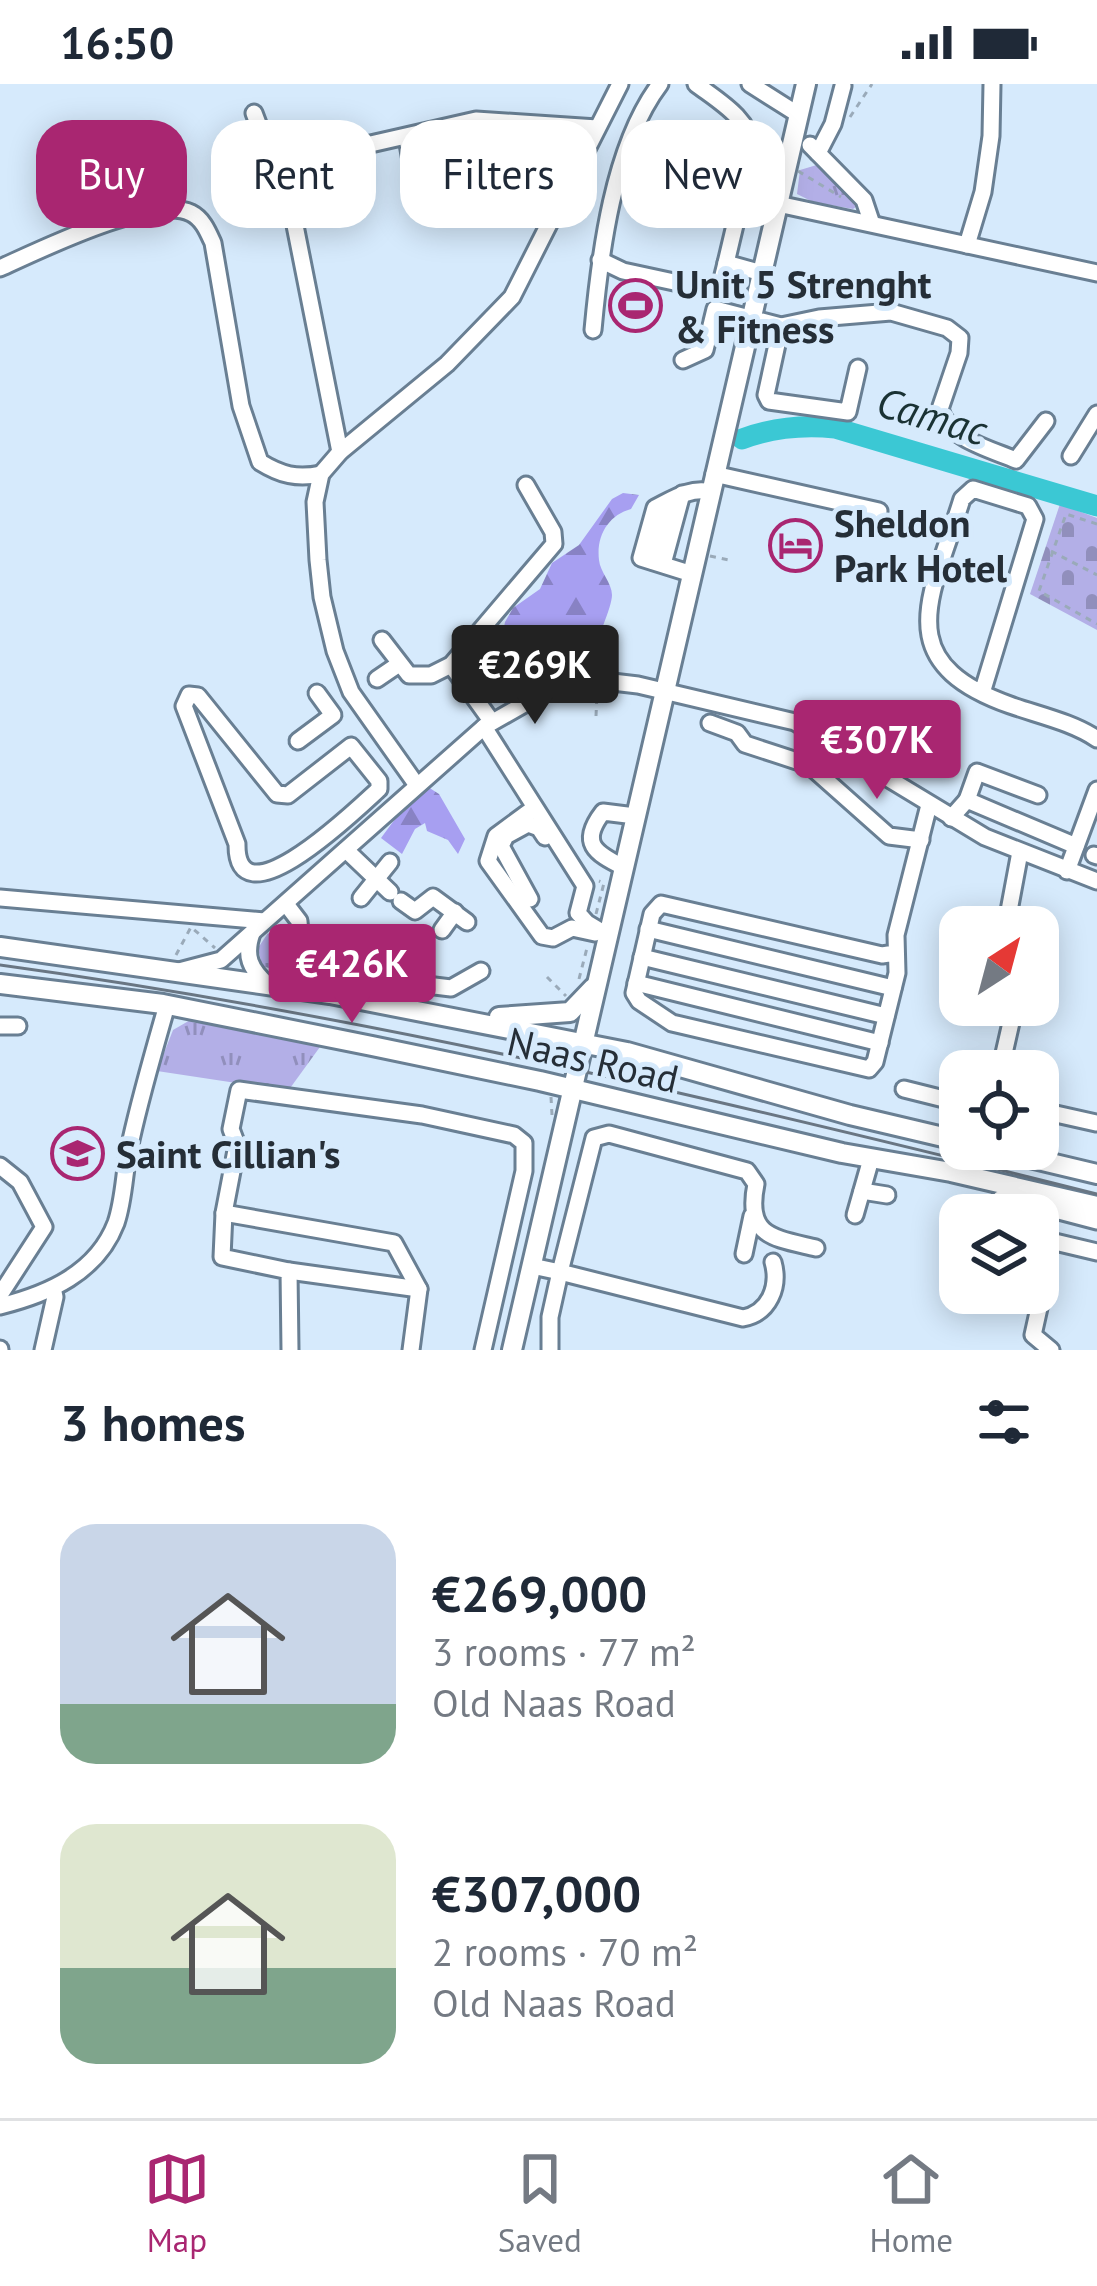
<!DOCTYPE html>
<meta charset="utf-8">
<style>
:root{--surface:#fff;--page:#f6f6f7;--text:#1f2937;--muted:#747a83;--line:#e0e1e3;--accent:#a92671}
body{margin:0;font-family:"PT Sans",sans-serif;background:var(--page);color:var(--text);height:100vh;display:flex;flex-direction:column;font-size:45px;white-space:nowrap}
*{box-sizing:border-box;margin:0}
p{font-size:39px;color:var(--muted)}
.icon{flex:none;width:66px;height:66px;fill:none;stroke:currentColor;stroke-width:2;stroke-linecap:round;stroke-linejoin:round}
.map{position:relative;height:1266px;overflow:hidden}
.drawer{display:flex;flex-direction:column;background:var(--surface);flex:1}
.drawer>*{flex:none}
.banner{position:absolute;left:36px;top:36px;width:1026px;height:108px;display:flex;gap:24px}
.needle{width:78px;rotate:36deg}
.fabs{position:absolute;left:939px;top:822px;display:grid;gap:24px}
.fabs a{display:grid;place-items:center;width:120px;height:120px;border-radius:24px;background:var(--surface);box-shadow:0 6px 30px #0003;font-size:60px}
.price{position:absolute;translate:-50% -102px;padding:0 27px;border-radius:12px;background:var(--accent);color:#fff;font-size:39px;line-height:78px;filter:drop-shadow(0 3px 6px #0008)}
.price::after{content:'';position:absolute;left:50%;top:72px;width:36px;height:27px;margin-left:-18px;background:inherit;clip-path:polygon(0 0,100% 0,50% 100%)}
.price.current{background:#222;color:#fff}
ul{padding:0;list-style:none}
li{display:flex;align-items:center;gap:36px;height:300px;padding:0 60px}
li span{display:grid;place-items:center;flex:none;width:336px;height:240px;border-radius:36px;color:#555}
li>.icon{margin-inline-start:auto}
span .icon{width:144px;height:144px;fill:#fffc;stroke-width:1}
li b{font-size:51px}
h2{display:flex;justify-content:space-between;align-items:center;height:144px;padding:0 60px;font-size:51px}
.chip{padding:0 42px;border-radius:36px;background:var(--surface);box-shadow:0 6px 30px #0003;font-size:42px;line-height:108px}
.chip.current{background:var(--accent);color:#fff}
.status{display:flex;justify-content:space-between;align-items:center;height:84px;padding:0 60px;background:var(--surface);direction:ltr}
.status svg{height:33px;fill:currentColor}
.dock{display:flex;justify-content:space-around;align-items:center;height:168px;border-top:3px solid var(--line);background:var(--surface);font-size:33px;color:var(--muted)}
.dock a{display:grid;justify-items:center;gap:6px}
.dock .current{color:var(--accent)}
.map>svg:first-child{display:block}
.grass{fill:url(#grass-tufts)}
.forest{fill:url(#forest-firs)}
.cemetery{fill:url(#cemetery-stones)}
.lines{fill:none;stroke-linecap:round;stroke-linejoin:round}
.river{stroke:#3bc8d4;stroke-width:21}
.minor-casing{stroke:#697f93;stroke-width:21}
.major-casing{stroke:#697f93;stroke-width:24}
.path{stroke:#9aaab9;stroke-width:3;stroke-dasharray:6 6;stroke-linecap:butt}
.minor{stroke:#fff;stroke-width:15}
.major{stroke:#fff;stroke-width:18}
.tram{stroke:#697683;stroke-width:3}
.labels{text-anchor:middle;stroke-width:10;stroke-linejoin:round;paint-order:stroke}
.poi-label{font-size:39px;font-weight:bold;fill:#252e37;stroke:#d6eafc;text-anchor:start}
.street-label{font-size:39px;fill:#252e37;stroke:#d6eafc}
.water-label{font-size:42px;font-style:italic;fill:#1a3234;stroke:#d6eafc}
</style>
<div class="status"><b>16:50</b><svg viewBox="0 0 49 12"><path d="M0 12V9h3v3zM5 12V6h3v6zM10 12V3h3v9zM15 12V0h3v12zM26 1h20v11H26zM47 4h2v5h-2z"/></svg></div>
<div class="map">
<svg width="1097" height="1266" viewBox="0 0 1097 1266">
<defs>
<pattern id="grass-tufts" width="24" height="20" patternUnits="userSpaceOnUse" patternTransform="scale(3)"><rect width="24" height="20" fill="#b3afe7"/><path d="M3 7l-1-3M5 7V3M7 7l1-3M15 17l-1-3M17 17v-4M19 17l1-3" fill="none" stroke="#918fbc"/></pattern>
<pattern id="forest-firs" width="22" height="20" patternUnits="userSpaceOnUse" patternTransform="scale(3)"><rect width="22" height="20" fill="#a79ff1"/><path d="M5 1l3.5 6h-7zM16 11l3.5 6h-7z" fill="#8882c4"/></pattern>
<pattern id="cemetery-stones" width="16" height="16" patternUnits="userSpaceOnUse" patternTransform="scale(3)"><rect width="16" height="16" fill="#b3afe7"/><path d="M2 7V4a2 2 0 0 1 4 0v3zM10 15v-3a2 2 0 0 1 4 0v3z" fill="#918fbc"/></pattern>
</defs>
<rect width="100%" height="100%" fill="#d6eafc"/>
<g class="grass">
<polygon points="820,80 860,120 853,125 813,118 797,110 800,86"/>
<polygon points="280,847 326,883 365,898 363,903 323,890 292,891 262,882 258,864 268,849 274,854"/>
<polygon points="192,935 325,956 288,1007 157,987 173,946"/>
</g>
<g class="forest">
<path d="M 623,409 L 639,411 L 631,425 C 609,431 596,451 599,476 C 600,488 612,499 612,511 C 612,523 596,558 591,573 L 558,583 L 533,572 L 515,570 L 505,577 L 515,586 L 510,604 L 500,611 L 485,610 L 469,590 L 477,585 L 479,570 L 500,564 L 505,538 L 513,524 L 540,505 L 552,479 L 579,461 L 612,415 Z"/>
<polygon points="428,703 439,710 465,755 458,770 448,756 427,747 425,739 415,745 402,770 381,754 404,723"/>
</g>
<polygon class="cemetery" points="1060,420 1097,434 1097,546 1030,510"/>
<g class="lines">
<path class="river" d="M 742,355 C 771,344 804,341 835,344 L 1097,422"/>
<defs>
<g id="minor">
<path d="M 696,0 C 720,18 749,34 753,65 L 726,179 L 762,189"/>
<polyline points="750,0 799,31"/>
<polyline points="254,29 263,53 287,79"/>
<polyline points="407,54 418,117"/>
<polyline points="810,61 864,116 871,137"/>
<polyline points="818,69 833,40 843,2"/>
<polyline points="778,120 1097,189"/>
<polyline points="967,161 983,108 991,52 992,0"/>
<polyline points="600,176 623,187 711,206 720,203 726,179"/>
<path d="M 0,184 C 38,167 153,110 191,129 C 203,135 208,148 213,159 L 241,322 L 260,378 C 281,391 297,395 321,390"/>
<polyline points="781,242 766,311 769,317 848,328 858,284"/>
<path d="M 593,246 C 600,170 613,62 660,0"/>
<path d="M 683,276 L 705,266 L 715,225 L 781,242 L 819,234 L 891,228 L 947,244 L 960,254 L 959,269 L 940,325 C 948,355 990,365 1016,376 L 1046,337"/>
<polyline points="340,368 284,86 287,79 476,36 597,44"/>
<polyline points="1071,372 1097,330"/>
<polyline points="714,390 879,427"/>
<polyline points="652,477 666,428"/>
<polyline points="663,480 682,410"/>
<path d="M 692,490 L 641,474 L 655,424 C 673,415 690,403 711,408"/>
<polyline points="382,556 409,591 431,591 451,581 554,460 553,448 526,401"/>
<polyline points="451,581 492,638"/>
<polyline points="377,595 399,580"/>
<path d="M 982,609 L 1035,435 L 1028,422 L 973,405 L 962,415 C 933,510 886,577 1010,621 C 1038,631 1072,638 1097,655"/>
<path d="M 189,611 L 198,612 L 277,710 L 288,711 L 351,662 L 379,697 L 379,705 C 358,724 236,843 237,760 L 184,622 Z"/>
<polyline points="710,639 737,649 745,660 809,681 889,752 921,756"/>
<polyline points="484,643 585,802 578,829 587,839 607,851"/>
<polyline points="298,657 333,631 317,609"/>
<polyline points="416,700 351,608 335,567 322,513 318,476 315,418 321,390 340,368 447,280 512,213 620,0"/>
<polyline points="967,716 977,688 1038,711"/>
<polyline points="534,724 496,752 488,777 542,852 553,854 572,844 595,849"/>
<polyline points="951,734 967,716 1076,762"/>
<polyline points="346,766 390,808"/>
<polyline points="1094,771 1097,772"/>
<path d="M 623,783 C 595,769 579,759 603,728 L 635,732"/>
<polyline points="1067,787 1097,706"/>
<polyline points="0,814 264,837"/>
<polyline points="361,814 390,778"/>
<polyline points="530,815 501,762 506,752 528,740 539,744 545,753"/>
<polyline points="401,817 415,827 433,813 467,838"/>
<polyline points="286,820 299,837 300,849 358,891 369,894 451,904 481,887"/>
<polyline points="1006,843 1020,768"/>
<polyline points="648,845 893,904"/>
<polyline points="442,846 455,828"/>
<path d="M 252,849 C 244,872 250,885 268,901"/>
<polyline points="895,869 882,871 661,820 652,830 634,909 639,917 672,939 869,985 875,978 897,889 896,851 929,721"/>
<polyline points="642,873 886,932"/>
<polyline points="179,887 221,876 484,643 556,602 587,595 638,601 795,638 985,753 1097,797"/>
<polyline points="636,899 880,959"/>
<polyline points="0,942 18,942"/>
<polyline points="1000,987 1015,921"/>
<polyline points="904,1005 960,1019"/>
<polyline points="1038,1026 1096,1039"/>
<polyline points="0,1082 20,1098 44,1143 0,1211"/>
<polyline points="862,1107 887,1111"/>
<polyline points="224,1129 394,1159 419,1205 411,1266"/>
<polyline points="855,1131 871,1075"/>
<polyline points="990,1131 1000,1115 1009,1114 1097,1137"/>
<polyline points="1038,1154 1097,1168"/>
<polyline points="744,1170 752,1132"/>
<path d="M 773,1178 C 780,1203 769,1229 743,1234 L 560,1188 L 594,1054 L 609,1050 L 747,1087 L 756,1100 C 745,1153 774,1154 816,1164"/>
<polyline points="532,1182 560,1188 550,1233 550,1266"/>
<polyline points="289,1187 419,1205"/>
<path d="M 0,1222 C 48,1210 97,1189 116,1139 C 125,1113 124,1083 131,1056 C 141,1011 154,966 167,921"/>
<polyline points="1039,1224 1033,1251 1051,1266"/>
<polyline points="0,1265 0,1266"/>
<polyline points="43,1266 55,1213 53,1204"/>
<polyline points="290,1266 289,1187 222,1173 224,1129 237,1061 231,1045 239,1006 422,1031 514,1051 524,1059 524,1087 483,1266"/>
</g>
<g id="major">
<polyline points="0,863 330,910 627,968 850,1031 960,1057"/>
<polyline points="0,900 163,920 372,962 540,997 842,1069 951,1088 1097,1122"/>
<polyline points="499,933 570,928 593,904"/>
<polyline points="992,1065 1097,1090"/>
<polyline points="512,1266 806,0"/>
</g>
</defs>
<use href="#minor" class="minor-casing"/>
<use href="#major" class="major-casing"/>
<g class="path">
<polyline points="850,33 872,0"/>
<polyline points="798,87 841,113"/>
<polyline points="1097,440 1066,430 1039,507 1097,540"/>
<polyline points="1051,467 1097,491"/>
<polyline points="710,472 729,476"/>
<polyline points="596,632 597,610"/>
<polyline points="596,830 604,799 599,797"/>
<polyline points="271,850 317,885 322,894"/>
<polyline points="176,871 191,843 215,864"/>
<polyline points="547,893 566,912"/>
<polyline points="579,895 587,864"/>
<polyline points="551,1013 552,1031"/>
</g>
<use href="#minor" class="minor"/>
<use href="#major" class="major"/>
<path class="tram" d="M 0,881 C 371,932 734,1019 1097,1110"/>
</g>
<defs>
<symbol id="stadium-ring" viewBox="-11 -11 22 22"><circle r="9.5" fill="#d6eafc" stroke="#a92671" stroke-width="1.5"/><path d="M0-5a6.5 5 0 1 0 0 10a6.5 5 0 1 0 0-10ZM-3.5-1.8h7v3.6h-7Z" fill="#a92671"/></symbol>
<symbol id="hotel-ring" viewBox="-11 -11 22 22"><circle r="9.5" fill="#d6eafc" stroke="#a92671" stroke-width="1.5"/><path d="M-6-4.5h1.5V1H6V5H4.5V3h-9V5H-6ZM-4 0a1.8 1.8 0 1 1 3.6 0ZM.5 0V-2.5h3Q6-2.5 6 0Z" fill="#a92671"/></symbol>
<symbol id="school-ring" viewBox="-11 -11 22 22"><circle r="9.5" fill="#d6eafc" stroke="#a92671" stroke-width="1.5"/><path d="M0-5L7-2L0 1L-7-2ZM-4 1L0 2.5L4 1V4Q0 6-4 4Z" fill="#a92671"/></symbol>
</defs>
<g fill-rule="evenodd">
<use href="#stadium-ring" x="606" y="192" width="59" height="59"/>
<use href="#hotel-ring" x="766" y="432" width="59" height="59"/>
<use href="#school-ring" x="48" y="1040" width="59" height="59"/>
</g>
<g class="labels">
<g class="poi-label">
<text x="675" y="214">Unit 5 Strenght<tspan x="675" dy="45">&amp; Fitness</tspan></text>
<text x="834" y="453">Sheldon<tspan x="834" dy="45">Park Hotel</tspan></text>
<text x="116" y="1084">Saint Cillian's</text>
</g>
<g class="street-label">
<text transform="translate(593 976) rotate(13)" y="14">Naas Road</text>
</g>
<g class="water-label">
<text transform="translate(932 332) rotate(16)" y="15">Camac</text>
</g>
</g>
</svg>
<div class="fabs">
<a><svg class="needle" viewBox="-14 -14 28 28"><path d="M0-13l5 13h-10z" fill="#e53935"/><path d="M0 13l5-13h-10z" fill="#747a83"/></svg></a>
<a><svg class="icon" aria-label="locate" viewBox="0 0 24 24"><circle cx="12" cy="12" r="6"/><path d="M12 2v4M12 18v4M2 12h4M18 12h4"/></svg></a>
<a><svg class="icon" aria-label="layers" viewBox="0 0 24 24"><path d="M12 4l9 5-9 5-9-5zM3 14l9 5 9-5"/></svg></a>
</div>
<b class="price current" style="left:535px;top:643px">€269K</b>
<b class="price" style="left:877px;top:718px">€307K</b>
<b class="price" style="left:352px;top:942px">€426K</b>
<div class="banner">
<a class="chip current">Buy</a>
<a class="chip">Rent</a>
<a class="chip">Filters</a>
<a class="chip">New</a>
</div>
</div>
<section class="drawer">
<h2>3 homes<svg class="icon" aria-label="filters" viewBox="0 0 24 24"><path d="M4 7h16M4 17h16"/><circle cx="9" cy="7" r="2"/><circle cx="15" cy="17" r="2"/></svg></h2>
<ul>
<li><span style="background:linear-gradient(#c9d6e8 75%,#7fa58c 0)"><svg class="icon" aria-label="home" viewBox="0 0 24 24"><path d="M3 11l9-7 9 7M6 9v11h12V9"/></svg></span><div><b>€269,000</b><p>3 rooms · 77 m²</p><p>Old Naas Road</p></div></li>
<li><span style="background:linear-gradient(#dfe7d0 60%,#7fa58c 0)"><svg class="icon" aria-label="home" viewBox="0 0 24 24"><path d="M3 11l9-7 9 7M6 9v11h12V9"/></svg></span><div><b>€307,000</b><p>2 rooms · 70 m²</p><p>Old Naas Road</p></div></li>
</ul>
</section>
<nav class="dock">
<a class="current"><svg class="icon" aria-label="map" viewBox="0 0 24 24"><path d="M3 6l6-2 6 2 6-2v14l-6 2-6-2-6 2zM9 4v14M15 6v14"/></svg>Map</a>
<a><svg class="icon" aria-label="saved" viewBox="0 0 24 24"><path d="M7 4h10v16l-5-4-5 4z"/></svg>Saved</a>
<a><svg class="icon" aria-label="home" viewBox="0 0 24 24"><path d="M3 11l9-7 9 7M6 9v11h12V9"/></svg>Home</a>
</nav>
